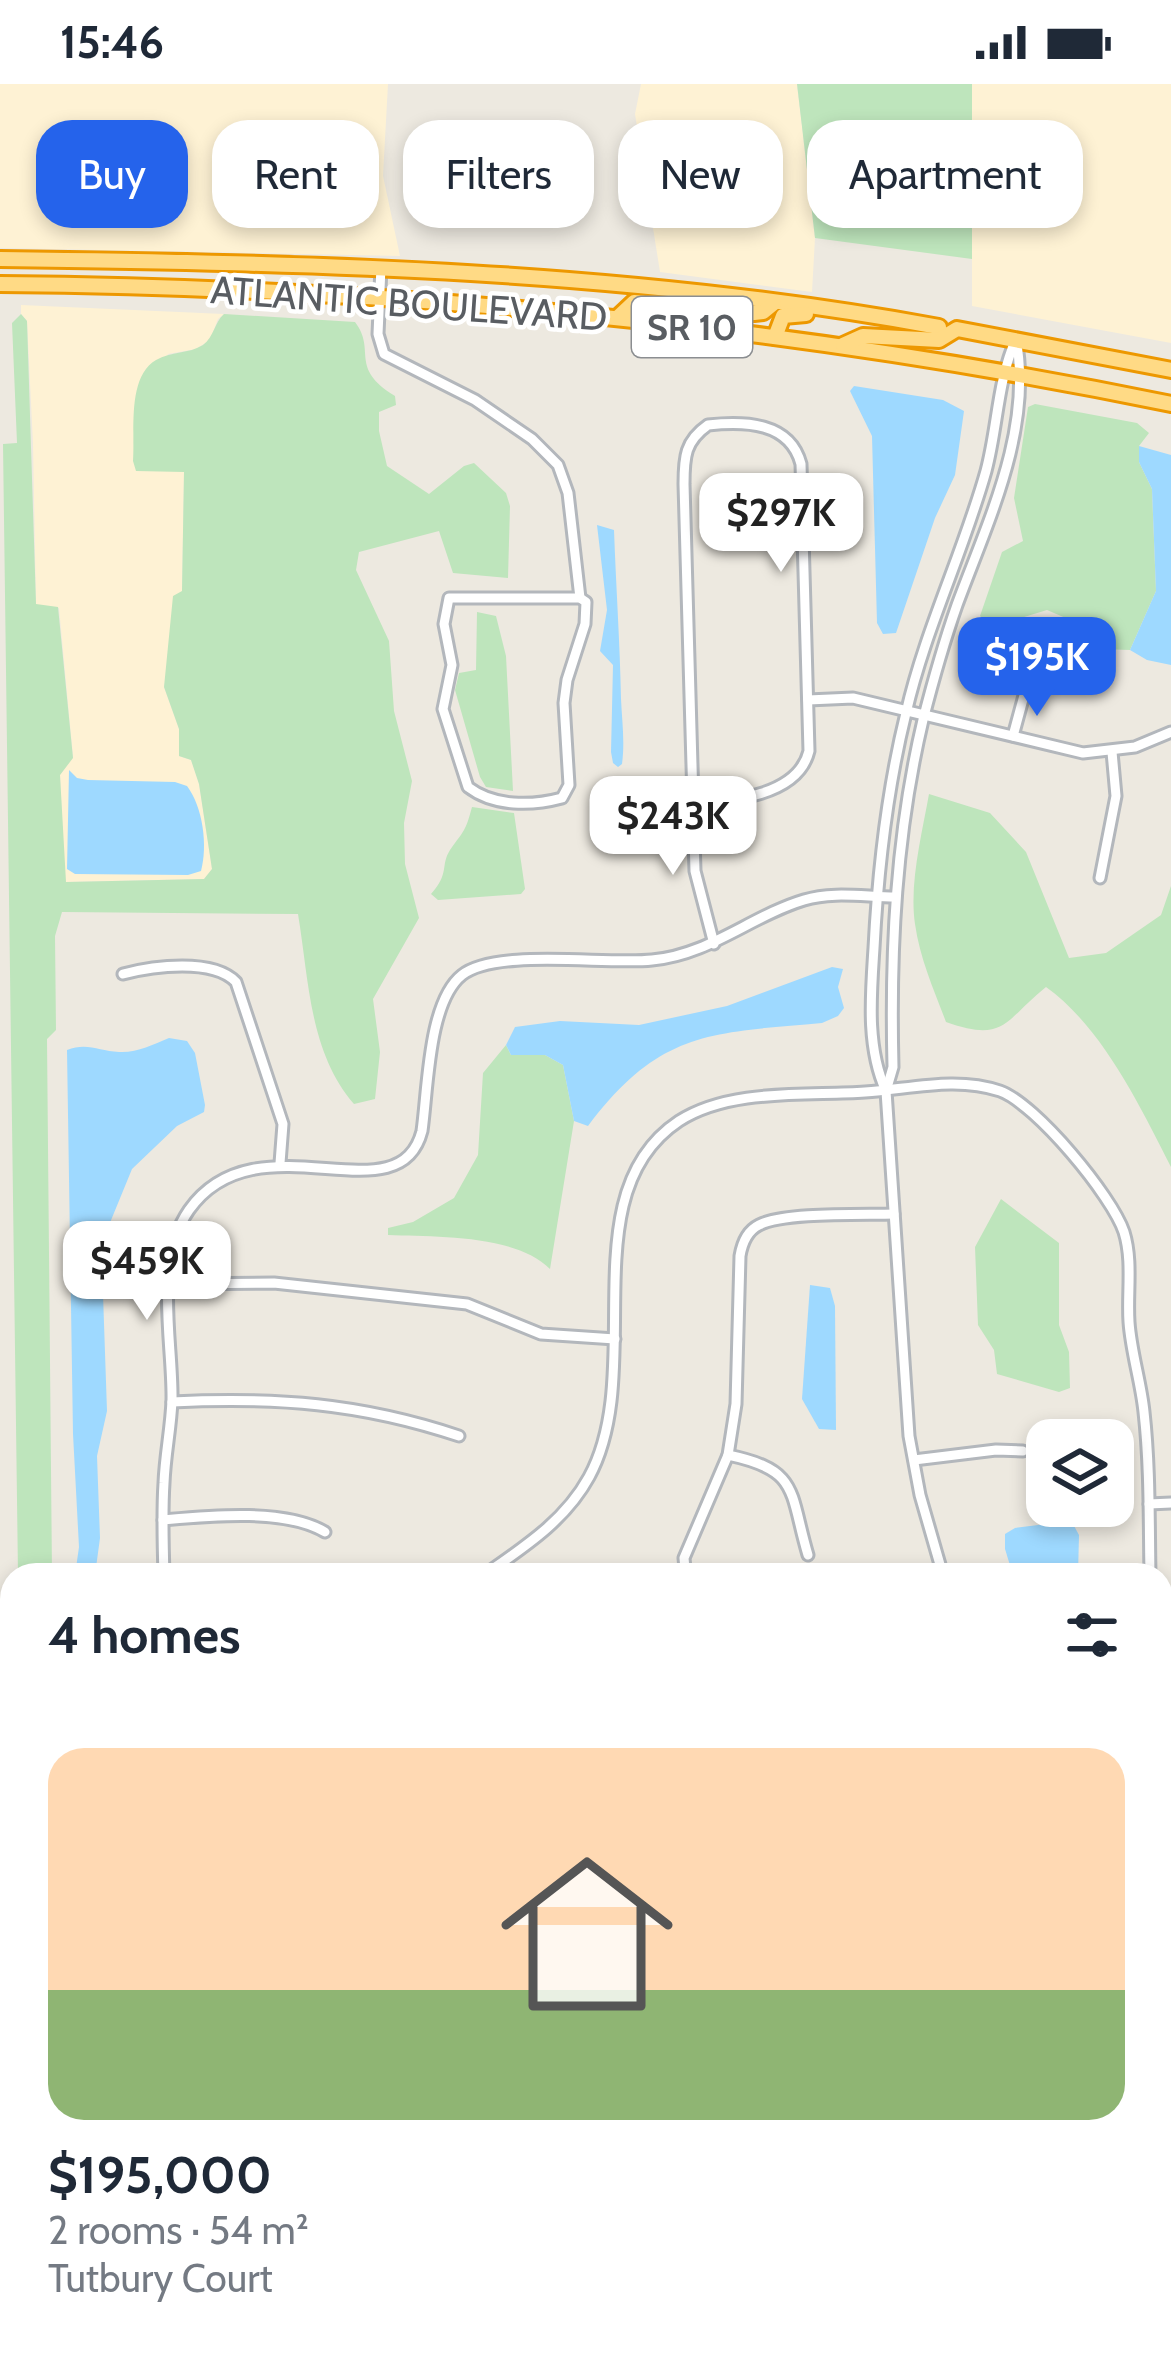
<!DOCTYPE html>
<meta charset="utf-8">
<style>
:root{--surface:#fff;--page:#f2f2f3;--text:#1f2937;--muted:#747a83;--accent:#2563eb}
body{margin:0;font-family:Cabin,sans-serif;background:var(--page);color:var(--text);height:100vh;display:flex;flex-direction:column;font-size:45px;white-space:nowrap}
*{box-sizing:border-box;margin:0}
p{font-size:39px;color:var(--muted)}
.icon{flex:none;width:66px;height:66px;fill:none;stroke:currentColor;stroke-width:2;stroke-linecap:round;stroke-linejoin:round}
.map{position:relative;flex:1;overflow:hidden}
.details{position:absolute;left:0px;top:1479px;width:1173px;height:804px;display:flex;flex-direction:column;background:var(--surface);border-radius:36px 36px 0 0;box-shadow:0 6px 18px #0003}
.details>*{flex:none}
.banner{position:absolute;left:36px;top:36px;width:1101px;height:108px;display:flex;gap:24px}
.buttons{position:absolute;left:1026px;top:1335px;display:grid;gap:24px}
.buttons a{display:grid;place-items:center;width:108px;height:108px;border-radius:24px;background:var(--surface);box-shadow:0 6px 18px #0003;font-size:60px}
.price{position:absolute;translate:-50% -102px;padding:0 27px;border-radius:24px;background:#fff;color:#222;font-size:39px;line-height:78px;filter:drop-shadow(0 3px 6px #0008)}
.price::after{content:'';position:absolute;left:50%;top:72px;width:36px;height:27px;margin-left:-18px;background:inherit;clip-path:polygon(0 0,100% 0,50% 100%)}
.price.selected{background:var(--accent);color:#fff}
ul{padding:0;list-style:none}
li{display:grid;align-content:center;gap:24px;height:636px;padding:0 48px}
li span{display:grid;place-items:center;height:372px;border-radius:36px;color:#555}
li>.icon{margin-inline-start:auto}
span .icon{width:216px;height:216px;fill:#fffc;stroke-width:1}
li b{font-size:51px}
h2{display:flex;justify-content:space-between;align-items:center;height:144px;padding:0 48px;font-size:51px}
.tag{padding:0 42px;border-radius:36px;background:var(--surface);box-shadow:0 6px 18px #0003;font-size:42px;line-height:108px}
.tag.selected{background:var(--accent);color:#fff}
.status{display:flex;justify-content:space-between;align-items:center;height:84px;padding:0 60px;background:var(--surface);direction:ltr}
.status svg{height:33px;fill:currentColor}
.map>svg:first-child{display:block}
.commercial{fill:#fef2d4}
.green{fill:#bee5bc}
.water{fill:#9ed9ff}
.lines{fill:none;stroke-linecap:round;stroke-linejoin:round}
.minor-casing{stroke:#b3b7bc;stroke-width:15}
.highway-casing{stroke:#ed9800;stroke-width:20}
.minor{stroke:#fff;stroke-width:9}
.highway{stroke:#ffda85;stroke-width:14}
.labels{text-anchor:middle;stroke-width:9;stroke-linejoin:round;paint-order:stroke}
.shield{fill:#fff;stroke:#8b8e91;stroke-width:3}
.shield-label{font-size:36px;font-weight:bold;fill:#595d62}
.street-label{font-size:39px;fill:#595d62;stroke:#fff}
</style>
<div class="status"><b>15:46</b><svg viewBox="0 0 49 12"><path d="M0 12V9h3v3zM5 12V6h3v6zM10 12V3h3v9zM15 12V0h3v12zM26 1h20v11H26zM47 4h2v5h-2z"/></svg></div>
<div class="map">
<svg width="1171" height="2283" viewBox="0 0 1171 2283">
<rect width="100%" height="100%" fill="#ede9e0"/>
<g class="commercial">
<polygon points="0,0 388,0 383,92 400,172 0,164"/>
<polygon points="641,0 797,0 815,154 812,208 660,188 635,30"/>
<polygon points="972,0 1171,0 1171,259 972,222"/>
<polygon points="21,221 224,230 218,235 210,256 196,265 168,270 137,387 184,387 182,508 164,603 179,645 179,672 191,676 199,700 212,785 204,795 65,798 60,691 73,673 59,524 36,521 33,360 27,237 21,230"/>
</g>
<g class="green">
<polygon points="797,0 972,0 972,175 815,154"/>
<path d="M 21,230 L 27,237 L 36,520 L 58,523 L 73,674 L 60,691 L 66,798 L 204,795 L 212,785 L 199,700 L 191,676 L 179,672 L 179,645 L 164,603 L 173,512 L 182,507 L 184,388 L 136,387 L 133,377 C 135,346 127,293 156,276 C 171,267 189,270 203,261 C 214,253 214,239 224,230 L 355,238 C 377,267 348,283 395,312 L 396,321 L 379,328 L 379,347 L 387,382 L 429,410 L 464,382 L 474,379 L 506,409 L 510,422 L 508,494 L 453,489 L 439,447 L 359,468 L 356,486 L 389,557 L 394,627 L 412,697 L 404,739 L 405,780 L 419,834 L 373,915 L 380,968 L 375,1015 L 354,1020 C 309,968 309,896 298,830 L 62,828 L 55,852 L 56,946 L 47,955 L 52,1491 L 18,1491 L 3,360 L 17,359 L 12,239 Z"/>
<polygon points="1035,320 1137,339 1149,349 1139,362 1139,378 1152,405 1156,507 1130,566 1099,565 1068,535 1047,526 991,543 980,532 1002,468 1023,457 1014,414 1028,323"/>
<polygon points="477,528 496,532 506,572 513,707 486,703 480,693 455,606 459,589 476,586"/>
<path d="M 929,710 L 990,729 L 1026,768 L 1069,874 L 1106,869 L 1161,831 L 1171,802 L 1171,1083 C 1140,1022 1102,943 1046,903 C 1004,937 1005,959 946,938 C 934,906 920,875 915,840 C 909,799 922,750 929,710 Z"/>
<path d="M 472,723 L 514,729 L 525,805 L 521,810 L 438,816 L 431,810 C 450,789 440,782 450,766 C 464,746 465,749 472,723 Z"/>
<path d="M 506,961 L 511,971 L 545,971 L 563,981 L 574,1037 L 550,1185 C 515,1150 435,1153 388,1151 L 388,1144 L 413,1138 L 454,1114 L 478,1071 L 483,989 Z"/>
<polygon points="1001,1115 1059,1159 1059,1241 1069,1268 1070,1304 1059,1308 997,1290 994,1266 978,1241 975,1163"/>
</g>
<g class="water">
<polygon points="854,302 943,316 964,327 955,391 935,434 896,549 883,550 877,539 872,352 850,307"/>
<polygon points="1139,362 1171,371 1171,581 1147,576 1130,566 1156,507 1152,405 1139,378"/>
<path d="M 597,441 L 614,446 C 616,503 620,559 621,615 C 622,637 625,658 622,680 L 618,683 L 613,679 L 611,668 L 613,581 L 600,567 L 607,526 Z"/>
<path d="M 69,686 L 77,694 L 88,696 L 175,698 L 187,702 C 203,723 208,762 201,787 L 188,791 L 75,790 L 67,785 Z"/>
<path d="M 832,883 L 843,885 L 838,903 L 844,924 L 838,932 L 822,939 C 711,949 660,946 588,1042 L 574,1037 L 563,981 L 545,971 L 511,971 L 506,961 L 515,943 L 560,937 L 639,941 L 727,922 Z"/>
<path d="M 169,954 L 187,957 L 195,969 L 205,1021 L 204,1028 L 177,1042 L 132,1085 L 107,1146 L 102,1181 L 107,1327 L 97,1372 L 100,1454 L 95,1491 L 75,1491 L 79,1463 L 73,1350 L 67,966 C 87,958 99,967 119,968 C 137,969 152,961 169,954 Z"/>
<polygon points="810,1201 830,1204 835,1222 836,1346 819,1345 802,1315"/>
<polygon points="1062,1438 1073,1440 1079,1451 1078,1491 1013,1491 1005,1465 1005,1450 1015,1444"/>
</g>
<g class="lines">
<defs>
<g id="minor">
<polyline points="381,183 378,250 384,270 475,316 532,355 558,381 568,409 580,514"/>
<path d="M 449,514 L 580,514 L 586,518 L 585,540 L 567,596 L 564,619 L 569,701 L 562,714 C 532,722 494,723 468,703 L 443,625 L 452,581 L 444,540 Z"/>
<polyline points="808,616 853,614 1083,669 1135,663 1171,648"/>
<polyline points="1013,652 1029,593"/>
<path d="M 693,718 C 731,718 798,712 809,667 L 801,380 C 790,338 745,337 708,341 C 685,357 684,373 684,400 L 695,787 L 714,860"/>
<polyline points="1100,794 1116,712 1112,668"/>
<path d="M 123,890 C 153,882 213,874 236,898 L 283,1040 L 280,1079"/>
<path d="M 886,1007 C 866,963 871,911 874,864 C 878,785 887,706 906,629 C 925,546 963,469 986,387 C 998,342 997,298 1016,255"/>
<polyline points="169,1200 274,1199 467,1220 541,1250 615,1255"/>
<path d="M 172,1318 C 276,1313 360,1319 459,1352"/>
<path d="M 728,1371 C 800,1386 789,1407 808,1471"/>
<polyline points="914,1376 996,1366 1023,1367"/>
<polyline points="1149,1420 1171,1419"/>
<path d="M 163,1436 C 208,1432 285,1424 325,1448"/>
<path d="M 685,1485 L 684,1474 L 728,1371 L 736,1320 L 740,1172 C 742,1160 747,1147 759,1141 C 784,1128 863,1131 894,1130"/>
<path d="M 164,1491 C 163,1460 162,1429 164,1399 C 165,1371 171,1344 172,1316 C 173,1257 153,1178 189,1126 C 257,1030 399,1137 422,1047 C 428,1005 428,918 462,891 C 496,864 606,881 652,876 C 709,871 751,832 804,816 C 833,807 865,813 895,813"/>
<path d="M 484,1491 C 524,1463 565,1437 589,1393 C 648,1285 569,1110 679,1037 C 730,1004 807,1012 865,1008 C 910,1005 956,992 1000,1007 C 1036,1020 1112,1112 1124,1148 C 1133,1177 1127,1209 1129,1238 C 1131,1268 1141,1298 1144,1328 C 1150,1382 1149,1437 1150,1491"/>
<path d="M 943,1491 L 920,1411 L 909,1352 L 886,1007 L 893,983 C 890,865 896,750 923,636 C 933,597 944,558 957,521 C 988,437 1033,345 1016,255"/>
<polyline points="1161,1669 1171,1669"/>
<polyline points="266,2271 272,2283"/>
<polyline points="395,2271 402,2283"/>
<polyline points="548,2271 569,2283"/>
<polyline points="904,2271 904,2283"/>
<polyline points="1053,2280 1115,2280"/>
<polyline points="184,2283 204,2271"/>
<polyline points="732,2283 732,2271"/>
</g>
<g id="highway">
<path d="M 0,175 C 313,179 630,186 939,243"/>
<path d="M 0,200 C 393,203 787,241 1171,320"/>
<polyline points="618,233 634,218 754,229 763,228 774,219"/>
<polyline points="775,253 783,232 806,230"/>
<polyline points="843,261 863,252 939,256 957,245 1171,286"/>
</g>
</defs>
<use href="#minor" class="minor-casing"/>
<use href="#highway" class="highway-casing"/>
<use href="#minor" class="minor"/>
<use href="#highway" class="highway"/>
</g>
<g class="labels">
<rect class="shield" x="632" y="213" width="120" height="60" rx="9"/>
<g class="shield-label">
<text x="692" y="256">SR 10</text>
</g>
<g class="street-label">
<text transform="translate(409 219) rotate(4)" y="14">ATLANTIC BOULEVARD</text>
</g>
</g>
</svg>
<div class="buttons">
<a><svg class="icon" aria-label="layers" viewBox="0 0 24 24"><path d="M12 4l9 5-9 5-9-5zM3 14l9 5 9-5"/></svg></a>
</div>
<b class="price" style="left:781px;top:491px">$297K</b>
<b class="price selected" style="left:1037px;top:635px">$195K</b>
<b class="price" style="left:673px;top:794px">$243K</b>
<b class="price" style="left:147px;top:1239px">$459K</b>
<div class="banner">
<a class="tag selected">Buy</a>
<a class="tag">Rent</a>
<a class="tag">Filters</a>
<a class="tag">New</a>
<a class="tag">Apartment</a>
</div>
<section class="details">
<h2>4 homes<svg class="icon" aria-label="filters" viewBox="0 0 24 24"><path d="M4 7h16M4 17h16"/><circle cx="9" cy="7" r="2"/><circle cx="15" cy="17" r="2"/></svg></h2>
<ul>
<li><span style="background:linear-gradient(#ffd9b3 65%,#8fb573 0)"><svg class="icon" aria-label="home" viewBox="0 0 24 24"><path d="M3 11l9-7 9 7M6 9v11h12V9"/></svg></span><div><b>$195,000</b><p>2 rooms · 54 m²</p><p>Tutbury Court</p></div></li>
</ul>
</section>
</div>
